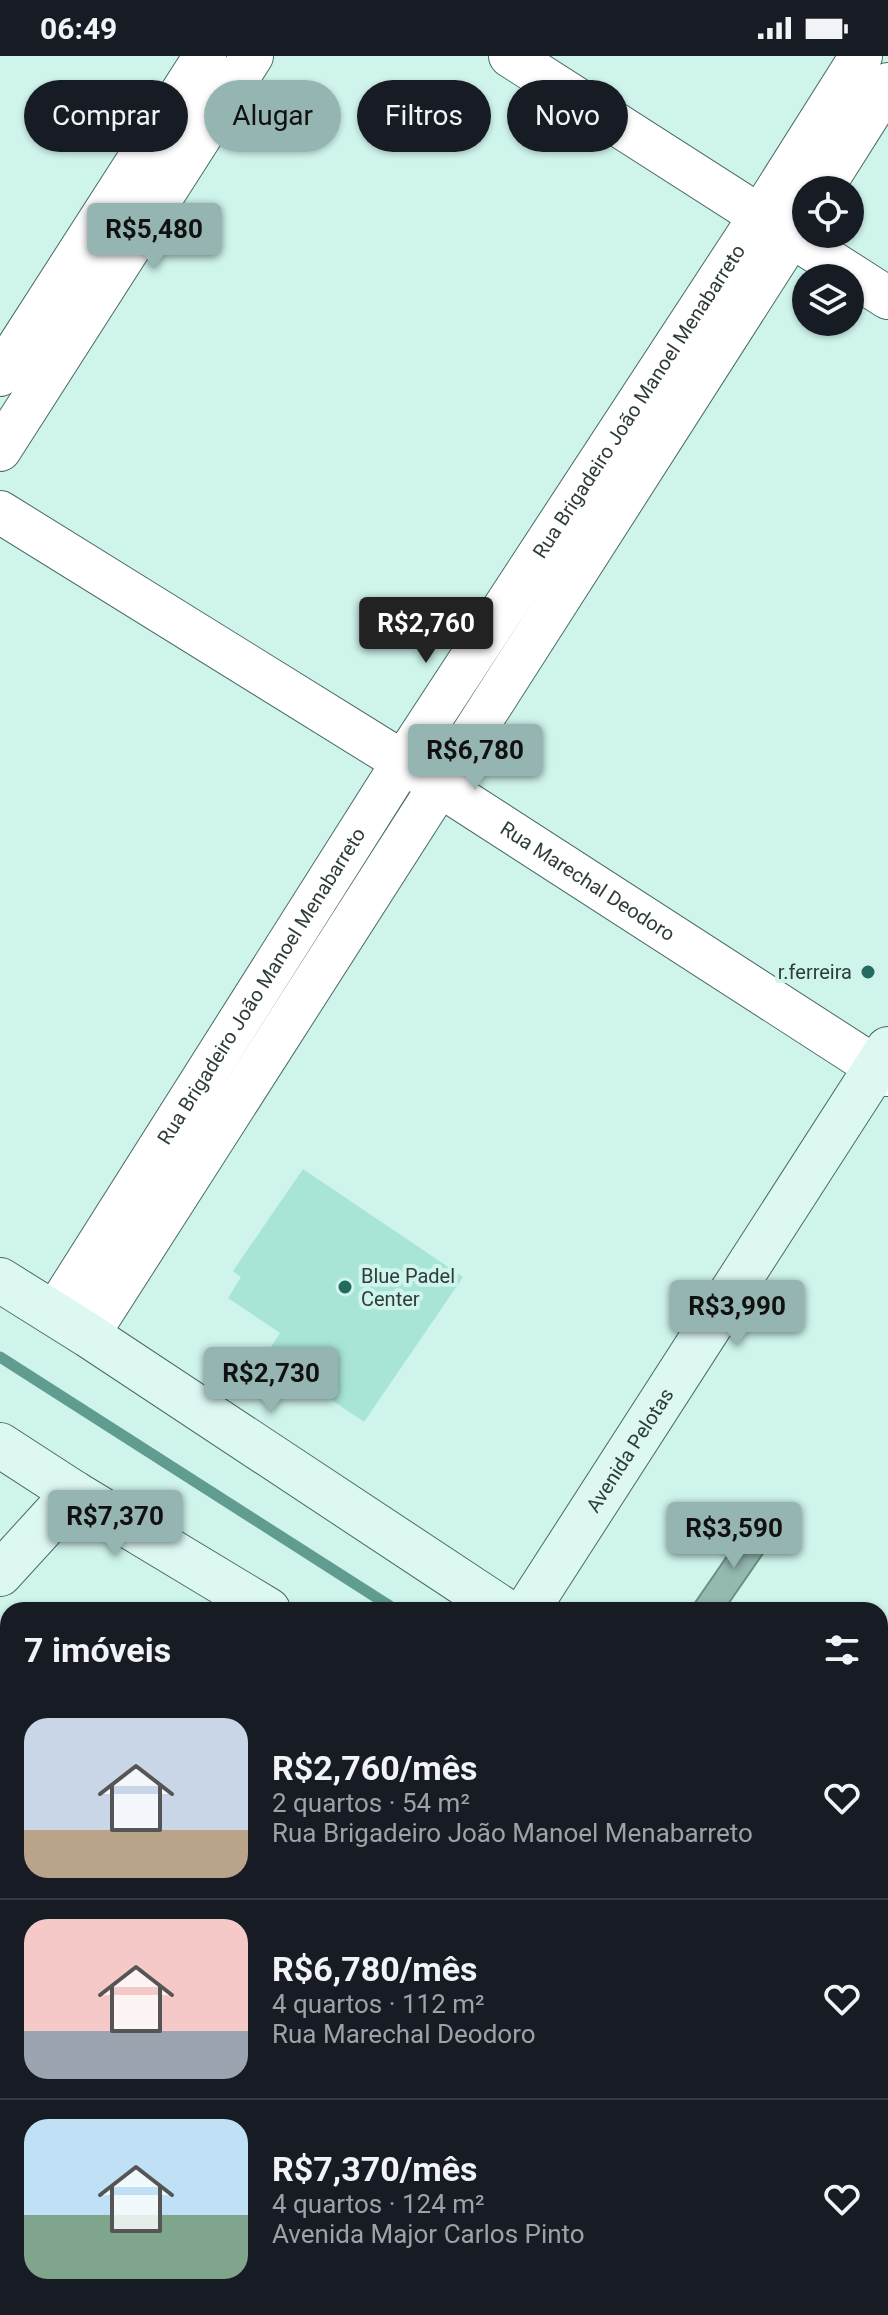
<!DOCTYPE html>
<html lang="pt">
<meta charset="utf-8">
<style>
:root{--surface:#171b24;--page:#242831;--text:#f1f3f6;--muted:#9ea1a6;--line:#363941;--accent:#95b5b2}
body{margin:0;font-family:Roboto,sans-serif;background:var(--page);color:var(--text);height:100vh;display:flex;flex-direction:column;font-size:30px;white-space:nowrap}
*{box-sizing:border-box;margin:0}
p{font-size:26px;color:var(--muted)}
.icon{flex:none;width:44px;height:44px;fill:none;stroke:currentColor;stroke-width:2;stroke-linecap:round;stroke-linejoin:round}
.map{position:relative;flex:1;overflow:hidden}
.panel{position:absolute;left:0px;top:1546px;width:888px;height:714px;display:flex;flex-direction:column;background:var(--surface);border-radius:24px 24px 0 0;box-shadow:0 2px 6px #0004}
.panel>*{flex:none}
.top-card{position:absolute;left:24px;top:24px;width:840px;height:72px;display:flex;gap:16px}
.buttons{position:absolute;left:792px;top:120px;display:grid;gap:16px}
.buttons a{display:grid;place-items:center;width:72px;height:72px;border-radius:50%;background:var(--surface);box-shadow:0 2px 6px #0004;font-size:40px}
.price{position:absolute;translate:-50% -68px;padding:0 18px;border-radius:8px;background:var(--accent);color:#111;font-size:26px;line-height:52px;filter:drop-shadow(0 2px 4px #0008)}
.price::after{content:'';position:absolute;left:50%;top:48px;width:24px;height:18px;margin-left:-12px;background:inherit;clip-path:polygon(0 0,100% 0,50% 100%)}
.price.active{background:#222;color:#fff}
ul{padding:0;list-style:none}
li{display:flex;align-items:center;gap:24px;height:200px;padding:0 24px}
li+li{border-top:2px solid var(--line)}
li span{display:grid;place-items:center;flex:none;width:224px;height:160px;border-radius:24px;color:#555}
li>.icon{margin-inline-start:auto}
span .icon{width:96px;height:96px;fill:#fffc;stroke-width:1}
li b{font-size:34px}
h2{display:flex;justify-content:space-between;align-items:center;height:96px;padding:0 24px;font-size:34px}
.tag{padding:0 28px;border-radius:36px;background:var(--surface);box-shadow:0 2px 6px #0004;font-size:28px;line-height:72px}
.tag.active{background:var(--accent);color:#111}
.status{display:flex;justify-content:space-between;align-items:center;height:56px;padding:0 40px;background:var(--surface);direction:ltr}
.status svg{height:22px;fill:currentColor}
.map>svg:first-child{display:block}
.green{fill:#a9e5d7}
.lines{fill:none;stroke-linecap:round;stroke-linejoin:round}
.stream{stroke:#609d90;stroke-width:11}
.building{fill:#94b9b0;stroke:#6c8f87;stroke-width:2}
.street-casing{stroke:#496b63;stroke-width:44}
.secondary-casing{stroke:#496b63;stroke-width:46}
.street{stroke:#fff;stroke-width:42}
.secondary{stroke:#ddf8f3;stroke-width:44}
.poi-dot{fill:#256a5e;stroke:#cef4eb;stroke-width:3}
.labels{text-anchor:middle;stroke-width:8;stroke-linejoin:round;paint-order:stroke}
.street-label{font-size:20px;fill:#2e3d3a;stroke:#cef4eb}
.poi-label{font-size:20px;fill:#2e3d3a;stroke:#cef4eb;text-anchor:end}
</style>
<div class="status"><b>06:49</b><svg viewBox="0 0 49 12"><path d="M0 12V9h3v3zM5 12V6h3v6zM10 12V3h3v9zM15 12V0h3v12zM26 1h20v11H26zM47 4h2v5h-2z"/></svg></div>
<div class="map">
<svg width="888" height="2259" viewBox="0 0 888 2259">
<rect width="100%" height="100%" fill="#cef4eb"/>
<polygon class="green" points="303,1113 463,1221 364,1366 266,1299 280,1277 228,1242 241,1221 233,1215"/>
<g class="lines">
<g class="stream">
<polyline points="0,1301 396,1554"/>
<polyline points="880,1863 888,1868"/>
</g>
</g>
<g class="building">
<polygon points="750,1467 773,1483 724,1554 690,1554"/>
<polygon points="888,1613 888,1748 880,1743 880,1626"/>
</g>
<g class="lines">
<defs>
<g id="street">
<polyline points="510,0 888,242"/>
<polyline points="821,134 888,28"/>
<polyline points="0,319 205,0"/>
<polyline points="0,394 252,0"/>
<path id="s1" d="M 0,456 L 403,706 L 888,1019"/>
<path id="s2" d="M 54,1258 L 403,706 L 760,160 L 861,0"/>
<polyline points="88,1279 806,157"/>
<polyline points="0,1869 8,1874"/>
<polyline points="880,2146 888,2139"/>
<polyline points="880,2189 888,2183"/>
<polyline points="600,2252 611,2259"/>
<polyline points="739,2259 748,2252"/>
<polyline points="797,2259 806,2252"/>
</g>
<g id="secondary">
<polyline points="0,1224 88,1279 504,1554"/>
<polyline points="0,1389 74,1437 268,1554"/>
<polyline points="0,1518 74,1437"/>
<path id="s3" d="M 527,1554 L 888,993"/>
<polyline points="880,1799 888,1804"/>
<polyline points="880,1940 888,1946"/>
<polyline points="0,2236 8,2230"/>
</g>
</defs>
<use href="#street" class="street-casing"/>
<use href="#secondary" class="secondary-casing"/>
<use href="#street" class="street"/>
<use href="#secondary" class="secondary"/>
</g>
<g class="poi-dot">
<circle cx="868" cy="916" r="8"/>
<circle cx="345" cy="1231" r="8"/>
</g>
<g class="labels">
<g class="street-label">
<text dy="7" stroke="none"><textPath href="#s2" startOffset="1084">Rua Brigadeiro João Manoel Menabarreto</textPath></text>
<text dy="7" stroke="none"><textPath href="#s1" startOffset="694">Rua Marechal Deodoro</textPath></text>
<text dy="7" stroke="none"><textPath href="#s2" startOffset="388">Rua Brigadeiro João Manoel Menabarreto</textPath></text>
<text dy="7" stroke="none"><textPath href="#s3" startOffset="190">Avenida Pelotas</textPath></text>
</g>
<g class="poi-label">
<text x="852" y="923">r.ferreira</text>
<text x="361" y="1227" text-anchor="start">Blue Padel<tspan x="361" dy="23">Center</tspan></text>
</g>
</g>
</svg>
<div class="buttons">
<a><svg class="icon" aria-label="locate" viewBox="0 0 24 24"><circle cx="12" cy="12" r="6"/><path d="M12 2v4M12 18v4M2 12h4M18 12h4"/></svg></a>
<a><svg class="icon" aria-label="layers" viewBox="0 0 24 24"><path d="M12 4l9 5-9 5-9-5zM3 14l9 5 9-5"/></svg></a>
</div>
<b class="price" style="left:154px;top:215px">R$5,480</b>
<b class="price active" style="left:426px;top:609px">R$2,760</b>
<b class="price" style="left:475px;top:736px">R$6,780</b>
<b class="price" style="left:737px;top:1292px">R$3,990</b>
<b class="price" style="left:271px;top:1359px">R$2,730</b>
<b class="price" style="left:115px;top:1502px">R$7,370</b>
<b class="price" style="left:734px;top:1514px">R$3,590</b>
<div class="top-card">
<a class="tag">Comprar</a>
<a class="tag active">Alugar</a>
<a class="tag">Filtros</a>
<a class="tag">Novo</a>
</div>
<section class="panel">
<h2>7 imóveis<svg class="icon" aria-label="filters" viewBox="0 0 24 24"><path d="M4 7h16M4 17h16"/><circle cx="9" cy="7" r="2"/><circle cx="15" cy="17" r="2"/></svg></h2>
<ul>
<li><span style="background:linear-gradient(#c9d6e8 70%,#b9a48a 0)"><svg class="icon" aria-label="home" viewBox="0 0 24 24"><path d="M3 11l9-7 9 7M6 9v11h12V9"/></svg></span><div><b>R$2,760/mês</b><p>2 quartos · 54 m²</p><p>Rua Brigadeiro João Manoel Menabarreto</p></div><svg class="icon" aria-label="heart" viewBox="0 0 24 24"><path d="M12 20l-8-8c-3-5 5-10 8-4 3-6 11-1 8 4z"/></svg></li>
<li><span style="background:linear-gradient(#f6c9c9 70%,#9aa5b1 0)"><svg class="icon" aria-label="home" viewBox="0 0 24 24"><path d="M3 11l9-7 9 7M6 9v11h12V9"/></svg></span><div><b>R$6,780/mês</b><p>4 quartos · 112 m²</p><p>Rua Marechal Deodoro</p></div><svg class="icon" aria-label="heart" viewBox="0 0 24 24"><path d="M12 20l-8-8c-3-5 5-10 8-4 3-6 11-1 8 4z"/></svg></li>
<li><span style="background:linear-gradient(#bfe0f5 60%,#7fa58c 0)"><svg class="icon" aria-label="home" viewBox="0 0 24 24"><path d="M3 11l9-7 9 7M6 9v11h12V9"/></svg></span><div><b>R$7,370/mês</b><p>4 quartos · 124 m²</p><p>Avenida Major Carlos Pinto</p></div><svg class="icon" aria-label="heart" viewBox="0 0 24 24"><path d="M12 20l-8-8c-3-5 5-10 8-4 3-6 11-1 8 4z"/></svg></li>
</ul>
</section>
</div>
